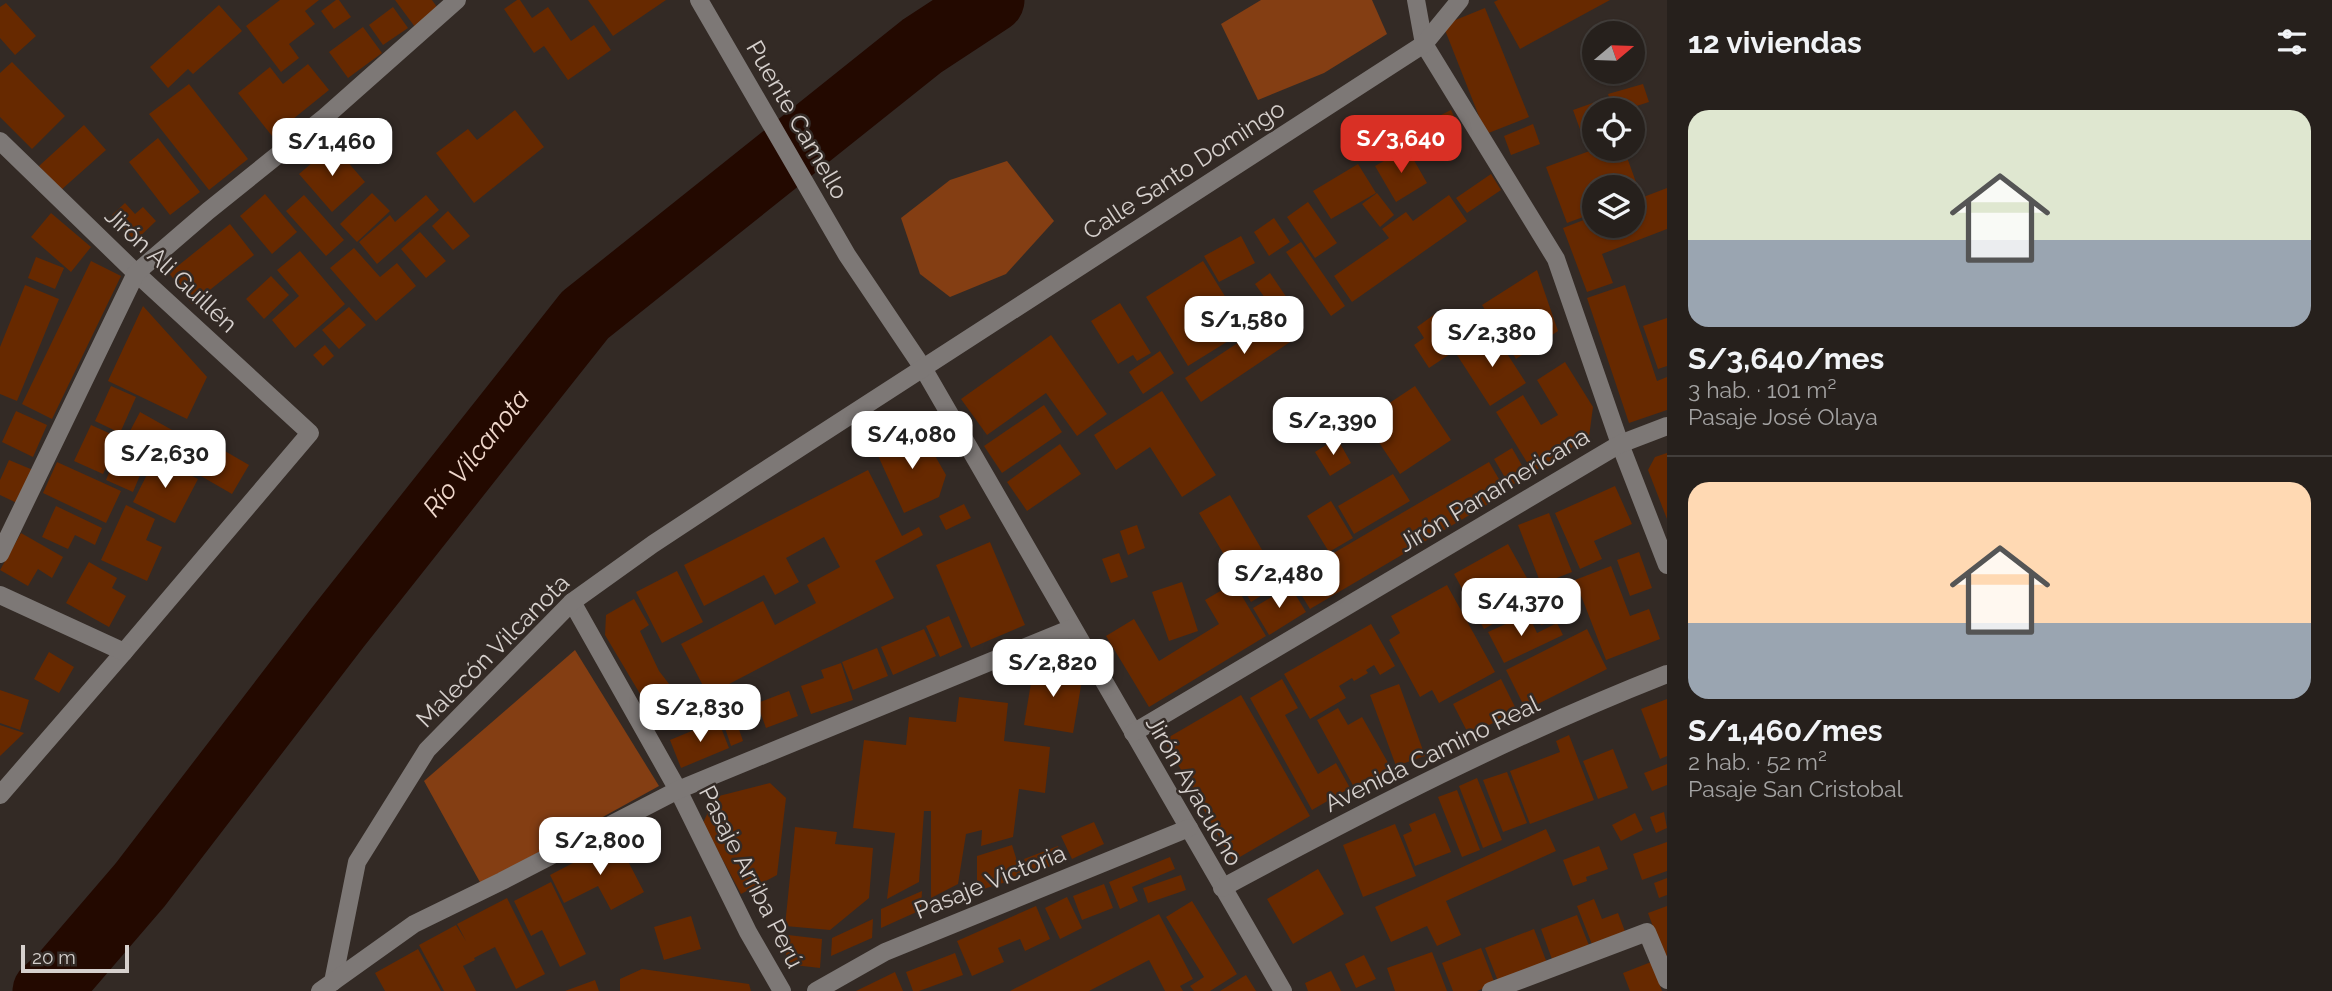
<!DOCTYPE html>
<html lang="es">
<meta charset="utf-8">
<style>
:root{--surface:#26201c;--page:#2e2825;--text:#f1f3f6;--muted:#a4a3a3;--line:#423e3b;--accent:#d93025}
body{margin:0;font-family:Raleway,sans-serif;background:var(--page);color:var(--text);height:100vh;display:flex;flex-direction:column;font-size:26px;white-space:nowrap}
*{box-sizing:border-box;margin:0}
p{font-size:23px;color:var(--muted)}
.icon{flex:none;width:38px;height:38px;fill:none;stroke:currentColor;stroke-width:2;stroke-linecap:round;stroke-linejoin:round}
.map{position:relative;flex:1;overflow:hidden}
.sheet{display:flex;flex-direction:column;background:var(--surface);width:665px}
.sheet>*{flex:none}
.needle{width:46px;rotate:71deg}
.fabs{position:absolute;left:1582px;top:21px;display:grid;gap:14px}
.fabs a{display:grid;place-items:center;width:63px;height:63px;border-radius:50%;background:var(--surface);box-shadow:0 2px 5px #0004,0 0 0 2px var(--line);font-size:35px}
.scale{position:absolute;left:21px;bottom:18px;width:108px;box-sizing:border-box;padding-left:7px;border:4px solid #d6d0cd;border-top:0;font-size:19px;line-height:24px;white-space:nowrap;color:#d6d0cd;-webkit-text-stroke:5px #332a25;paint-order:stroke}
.price{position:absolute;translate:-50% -60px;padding:0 16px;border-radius:14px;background:#fff;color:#222;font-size:23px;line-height:46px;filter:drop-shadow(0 2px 4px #0008)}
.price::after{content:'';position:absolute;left:50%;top:42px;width:21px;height:16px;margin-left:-10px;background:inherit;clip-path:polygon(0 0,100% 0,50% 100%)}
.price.selected{background:var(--accent);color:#fff}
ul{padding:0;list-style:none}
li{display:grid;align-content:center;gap:14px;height:371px;padding:0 21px}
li+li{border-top:2px solid var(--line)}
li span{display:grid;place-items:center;height:217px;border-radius:21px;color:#555}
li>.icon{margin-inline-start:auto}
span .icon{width:126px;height:126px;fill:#fffc;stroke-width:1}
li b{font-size:30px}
h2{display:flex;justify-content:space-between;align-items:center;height:84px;padding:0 21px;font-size:30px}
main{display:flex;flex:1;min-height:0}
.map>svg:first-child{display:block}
.green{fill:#843e13}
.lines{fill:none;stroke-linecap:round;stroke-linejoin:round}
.river{stroke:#230900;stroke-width:65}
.building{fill:#672900}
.minor{stroke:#7d7876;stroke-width:18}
.labels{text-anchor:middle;stroke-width:5;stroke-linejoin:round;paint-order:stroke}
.street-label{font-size:24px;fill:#d6d0cd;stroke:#332a25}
.water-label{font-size:26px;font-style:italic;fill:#efd7cb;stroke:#332a25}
</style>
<main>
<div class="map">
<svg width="1667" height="991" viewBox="0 0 1667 991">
<rect width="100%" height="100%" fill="#332a25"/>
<g class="green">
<polygon points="1261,0 1372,0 1387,34 1324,73 1258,100 1221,24"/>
<polygon points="1007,161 1054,221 1006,274 950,297 920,274 901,218 950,180"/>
<polygon points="575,650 659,786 481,884 424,781"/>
</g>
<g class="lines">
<path class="river" id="s1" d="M 45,991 L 61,977 L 140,885 L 338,627 L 585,315 L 922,46 L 992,0"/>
</g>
<g class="building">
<polygon points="280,0 319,0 305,11 315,24 289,44 299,58 281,72 246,26"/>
<polygon points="336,0 339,0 351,17 334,29 321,11"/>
<polygon points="395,0 432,0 439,10 415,27"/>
<polygon points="517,0 520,0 532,18 548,7 571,41 594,25 611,50 568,80 544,46 534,53 504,9"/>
<polygon points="588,0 666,0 613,36"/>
<polygon points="1498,0 1610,0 1520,49 1494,2"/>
<polygon points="6,3 36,36 15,55 0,38 0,7"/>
<polygon points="219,5 242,31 193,74 188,69 168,88 150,67"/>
<polygon points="393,7 408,28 383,45 369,25"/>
<polygon points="1485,8 1529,117 1486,134 1443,25"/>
<polygon points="363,27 382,53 348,78 329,52"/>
<polygon points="12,62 65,116 32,149 0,117 0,73"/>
<polygon points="308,64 329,90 272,136 238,93 270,67 283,84"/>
<polygon points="189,84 248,159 209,190 149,114"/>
<polygon points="1643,84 1649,102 1624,110 1613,110 1608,94"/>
<polygon points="1604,99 1609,110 1594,110 1594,127 1581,132 1573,110"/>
<polygon points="515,110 544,147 474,203 436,153 468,129 477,140"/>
<polygon points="1451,110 1462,133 1442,143 1431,120"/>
<polygon points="1426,119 1443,150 1422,161 1405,130"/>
<polygon points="1533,124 1540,144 1511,155 1504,136"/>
<polygon points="84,125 106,150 61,190 39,166"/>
<polygon points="158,138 200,192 170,215 129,162"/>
<polygon points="333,145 365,182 332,212 299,174"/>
<polygon points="1407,148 1427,183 1396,202 1375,166"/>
<polygon points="1595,149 1624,149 1641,196 1633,199 1633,187 1594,187 1594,213 1567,223 1546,167"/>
<polygon points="1358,164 1376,193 1331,219 1313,191"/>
<polygon points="1491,174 1501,190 1467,213 1456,198"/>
<polygon points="1667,188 1667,229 1602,254 1613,283 1587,292 1563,228 1594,216 1594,226 1633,226 1633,201"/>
<polygon points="372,193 390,211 357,242 340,224"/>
<polygon points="1377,193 1394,215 1380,227 1362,204"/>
<polygon points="265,194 297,232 272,254 240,216"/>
<polygon points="304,195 344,240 326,256 286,211"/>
<polygon points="426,195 439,210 377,264 359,242 390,215 395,222"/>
<polygon points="1449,195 1467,221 1352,302 1334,276 1389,238 1382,229 1406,212 1413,221"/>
<polygon points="1308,202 1337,243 1315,258 1287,217"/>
<polygon points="125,203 135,214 143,207 156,221 135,241 112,215"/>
<polygon points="448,211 470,236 453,250 432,226"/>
<polygon points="51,213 91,247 71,272 31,237"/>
<polygon points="1274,218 1290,242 1269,256 1254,232"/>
<polygon points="230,224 254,255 192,304 169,273"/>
<polygon points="420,232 446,261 426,278 401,249"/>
<polygon points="1241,236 1255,263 1219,282 1204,256"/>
<polygon points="1301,242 1345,306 1331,316 1286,252"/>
<polygon points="354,248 380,277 397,263 416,286 376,321 330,268"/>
<polygon points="300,251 345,304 295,348 272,320 299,296 277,270"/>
<polygon points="36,257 64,268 55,289 28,278"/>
<polygon points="91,261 121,276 52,419 22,404"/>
<polygon points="1203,261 1246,330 1188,366 1146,297"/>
<polygon points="1537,270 1558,331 1516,359 1482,305"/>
<polygon points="1270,273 1289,301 1275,312 1255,284"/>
<polygon points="271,276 289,295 264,319 246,299"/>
<polygon points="25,285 59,299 17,401 0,394 0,347"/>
<polygon points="1625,285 1657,381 1667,377 1667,410 1629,423 1587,298"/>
<polygon points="1120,303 1151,353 1137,361 1133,355 1118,364 1091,321"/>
<polygon points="143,306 207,377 187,419 108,381"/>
<polygon points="349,307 366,325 339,349 322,330"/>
<polygon points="1287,310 1302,334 1201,402 1185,378"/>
<polygon points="1435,314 1459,348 1429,368 1414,345 1424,338 1417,327"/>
<polygon points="1667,318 1667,366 1658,369 1643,326"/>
<polygon points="1493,332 1526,383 1490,406 1457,355"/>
<polygon points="1051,335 1107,414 1077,436 1046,393 987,435 961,399"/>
<polygon points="325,345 334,356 323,366 313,355"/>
<polygon points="1160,351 1174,373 1143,394 1129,372"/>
<polygon points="1565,362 1593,407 1589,437 1533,472 1496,412 1523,395 1541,425 1558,415 1537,380"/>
<polygon points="111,386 136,397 120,433 95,421"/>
<polygon points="1415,386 1451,440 1400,474 1364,420"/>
<polygon points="1162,391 1216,475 1182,497 1150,447 1116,470 1094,435"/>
<polygon points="1044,405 1062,432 1002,473 984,446"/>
<polygon points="16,411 47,425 33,457 2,442"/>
<polygon points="140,412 181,435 170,455 129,433"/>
<polygon points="91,425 120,438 103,474 74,461"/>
<polygon points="192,432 249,465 232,494 175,461"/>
<polygon points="908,434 926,440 946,475 939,497 904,513 875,449"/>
<polygon points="1337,438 1351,463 1330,476 1315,452"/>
<polygon points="123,439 150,451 133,492 106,480"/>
<polygon points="1060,444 1081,474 1027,511 1007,482"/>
<polygon points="1512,448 1528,476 1510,486 1494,459"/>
<polygon points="1667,453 1667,519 1648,470 1655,457"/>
<polygon points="156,457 198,479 175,523 133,502"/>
<polygon points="9,460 33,470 19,504 0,495 0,480"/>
<polygon points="57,462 121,491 106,523 43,493"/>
<polygon points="1489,462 1507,493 1310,609 1291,578"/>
<polygon points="868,470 902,536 919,527 923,535 875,561 894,598 708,695 681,644 763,601 775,625 816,603 807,585 840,567 824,537 786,558 799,582 775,595 764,575 704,606 684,565"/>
<polygon points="1393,474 1410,501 1354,534 1338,506"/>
<polygon points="1615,486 1632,524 1594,541 1602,559 1580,569 1555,513"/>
<polygon points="1230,495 1265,555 1235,573 1199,513"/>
<polygon points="1331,501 1353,538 1329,552 1307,516"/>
<polygon points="964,504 971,518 946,530 939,516"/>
<polygon points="126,505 155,519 146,540 162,547 147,581 101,560"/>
<polygon points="56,506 102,528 95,545 75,535 68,549 42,537"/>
<polygon points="1549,513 1572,572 1541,584 1518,525"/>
<polygon points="1137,525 1145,548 1128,555 1120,531"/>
<polygon points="21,533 63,557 52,578 38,569 28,586 0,570"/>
<polygon points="990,542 1025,625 971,648 936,565"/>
<polygon points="1508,544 1538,598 1484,629 1454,574"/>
<polygon points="1639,552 1652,588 1630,596 1617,560"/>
<polygon points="1119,553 1128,577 1111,583 1102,559"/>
<polygon points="1270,556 1285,581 1251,602 1236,576"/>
<polygon points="89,562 117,578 112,588 126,596 109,627 66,603"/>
<polygon points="1611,566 1630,616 1649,609 1660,639 1606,660 1575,580"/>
<polygon points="677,571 703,622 662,643 636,592"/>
<polygon points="1182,582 1198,631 1169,641 1152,592"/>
<polygon points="1234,583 1266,636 1149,707 1106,636 1134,619 1159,661 1219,624 1205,600"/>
<polygon points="1447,585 1495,672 1439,703 1432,690 1420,697 1389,640 1400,633 1391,616"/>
<polygon points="1290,586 1306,612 1269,635 1253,608"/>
<polygon points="1568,595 1575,614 1541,625 1535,607"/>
<polygon points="634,599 649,625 640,631 659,671 683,702 655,719 605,635 606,615"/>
<polygon points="1528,614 1537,633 1557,623 1563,635 1504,663 1488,632"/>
<polygon points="949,616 962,647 940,657 926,626"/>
<polygon points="1371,624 1395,666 1380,675 1374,665 1366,670 1368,673 1354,681 1352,678 1339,686 1346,698 1310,719 1284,674"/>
<polygon points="924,629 936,656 893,675 881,647"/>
<polygon points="1587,629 1607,669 1526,710 1506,670"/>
<polygon points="877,648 888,676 853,690 842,662"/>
<polygon points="49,652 74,667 59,693 34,679"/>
<polygon points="841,663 853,700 811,714 801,686 824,678 821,670"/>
<polygon points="1034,665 1083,674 1073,733 1024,725"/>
<polygon points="1282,679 1298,708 1285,715 1318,774 1336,763 1350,788 1312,810 1250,698"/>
<polygon points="1501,679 1517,711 1469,735 1453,704"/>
<polygon points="1399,684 1425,756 1396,766 1370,695"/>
<polygon points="0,690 29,700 20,730 0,723"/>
<polygon points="789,691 798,716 766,728 757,703"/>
<polygon points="1241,695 1310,816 1233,861 1164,740"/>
<polygon points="959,697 1008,703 1004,741 1050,747 1045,793 1019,789 1013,837 981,846 982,830 966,834 958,884 931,898 931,811 924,811 919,882 887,899 895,833 853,828 864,740 906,745 909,717 956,722"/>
<polygon points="1667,699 1667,756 1660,759 1641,709"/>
<polygon points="731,706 743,741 731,746 719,710"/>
<polygon points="1338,708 1348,725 1362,717 1391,768 1355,789 1317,720"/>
<polygon points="718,720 729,748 681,768 670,740"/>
<polygon points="0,725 24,733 0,756"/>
<polygon points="1569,735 1594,800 1530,824 1510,771 1560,752 1556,741"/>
<polygon points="1613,749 1628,788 1598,799 1583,761"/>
<polygon points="1667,764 1667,785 1652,791 1644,773"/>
<polygon points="1507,772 1527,823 1503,832 1483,780"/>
<polygon points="1477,778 1502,840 1483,848 1459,786"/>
<polygon points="770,783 786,798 777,875 741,894 703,823 715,797"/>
<polygon points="1457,790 1480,850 1462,857 1438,797"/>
<polygon points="1664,812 1667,828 1656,833 1650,817"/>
<polygon points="1435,813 1451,852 1415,866 1403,835 1412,831 1409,824"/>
<polygon points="1635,813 1643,830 1621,841 1612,825"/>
<polygon points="1094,822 1104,844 1072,859 1061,836"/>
<polygon points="1395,824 1416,876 1363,897 1343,845"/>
<polygon points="795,827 837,832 835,844 873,848 869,898 830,930 785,926"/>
<polygon points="1546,829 1556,851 1446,901 1461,935 1437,946 1427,926 1391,942 1375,907"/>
<polygon points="617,840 644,892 611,910 598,886 564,903 550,875"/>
<polygon points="1667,842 1667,871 1642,880 1633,854"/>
<polygon points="1012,845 1022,877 977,891 977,856"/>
<polygon points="1058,846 1064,861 1030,874 1024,859"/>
<polygon points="1599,846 1608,869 1586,877 1587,881 1573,886 1563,860"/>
<polygon points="1170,857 1175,869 1132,887 1138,901 1120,909 1109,882"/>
<polygon points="1318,869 1344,914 1293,944 1267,899"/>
<polygon points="1181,875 1186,890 1148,903 1143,888"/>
<polygon points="1667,878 1667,895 1659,898 1654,883"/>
<polygon points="551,882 586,954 560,967 542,930 531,936 514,901"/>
<polygon points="1104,884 1113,908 1082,920 1073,896"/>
<polygon points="922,891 921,910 881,928 881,909"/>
<polygon points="1067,897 1082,928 1060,939 1045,908"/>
<polygon points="507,898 545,974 516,989 495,947 474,958 475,960 463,966 476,991 444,991 419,945 456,925 466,941 457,924"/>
<polygon points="1594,899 1602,919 1618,913 1626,934 1593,947 1577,906"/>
<polygon points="1192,901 1237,974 1210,991 1194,991 1190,986 1204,977 1166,917"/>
<polygon points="1036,906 1050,939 1025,951 1020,939 998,948 1004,962 972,976 957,941"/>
<polygon points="1667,906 1667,965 1648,913"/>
<polygon points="1159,914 1193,979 1180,986 1183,991 1165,991 1149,960 1089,991 1010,991"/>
<polygon points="1577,915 1590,948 1553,962 1541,929"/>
<polygon points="691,916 701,949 664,960 654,927"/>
<polygon points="873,919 872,938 831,956 832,938"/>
<polygon points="1534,929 1547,963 1498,981 1485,948"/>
<polygon points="788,935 822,939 820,968 785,964"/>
<polygon points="1481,948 1495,984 1477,991 1453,991 1442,963"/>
<polygon points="418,949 441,991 385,991 375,973"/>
<polygon points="1432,952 1447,991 1395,991 1387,968"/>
<polygon points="955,953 963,975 919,991 913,991 906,972"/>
<polygon points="1364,955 1376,979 1356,988 1345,964"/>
<polygon points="1651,962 1662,991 1630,991 1623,973"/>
<polygon points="642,969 749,984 751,991 620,991 620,979"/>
<polygon points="1331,971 1341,991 1308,991 1305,983"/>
<polygon points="895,972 903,991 856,991"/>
<polygon points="1246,975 1256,991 1220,991"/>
<polygon points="595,980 599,991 565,991"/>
</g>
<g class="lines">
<g class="minor">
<polyline points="699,0 847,255 923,368 1283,991"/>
<polyline points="1416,0 1424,44 1556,259 1620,444 1667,565"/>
<polyline points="0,141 136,273 310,433 124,652 0,795"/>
<polyline points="0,554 136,273 208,211 325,117 457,0"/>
<polyline points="0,595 124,652"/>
<polyline points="572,602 678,790 748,932 782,991"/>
<polyline points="1133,733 1620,444 1667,426"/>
<path d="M 1222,888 C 1367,810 1514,734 1667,674"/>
<polyline points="333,982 357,862 427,750 572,602 653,544 750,480 1424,44 1460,0"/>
<polyline points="320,991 414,924 502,881 678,790 1072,628"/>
<polyline points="816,991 885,952 1189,828"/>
<polyline points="1491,991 1647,932 1667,980"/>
</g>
</g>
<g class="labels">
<g class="street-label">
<text transform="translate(797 120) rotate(60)" y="8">Puente Camello</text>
<text transform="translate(1184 170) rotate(-33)" y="8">Calle Santo Domingo</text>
<text transform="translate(171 270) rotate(43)" y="8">Jirón Ali Guillén</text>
<text transform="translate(1494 490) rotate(-31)" y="8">Jirón Panamericana</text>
<text transform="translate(493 651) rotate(-45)" y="8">Malecón Vilcanota</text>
<text transform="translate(1432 754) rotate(-26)" y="8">Avenida Camino Real</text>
<text transform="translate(1194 791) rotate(60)" y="8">Jirón Ayacucho</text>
<text transform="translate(751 877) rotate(63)" y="8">Pasaje Arriba Perú</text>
<text transform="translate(990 882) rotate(-22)" y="8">Pasaje Victoria</text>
</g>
<g class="water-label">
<text dy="9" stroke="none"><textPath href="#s1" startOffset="690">Río Vilcanota</textPath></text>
</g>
</g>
</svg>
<div class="fabs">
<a><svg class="needle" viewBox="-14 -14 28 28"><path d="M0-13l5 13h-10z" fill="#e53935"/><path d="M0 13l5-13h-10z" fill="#a4a3a3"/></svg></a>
<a><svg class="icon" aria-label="locate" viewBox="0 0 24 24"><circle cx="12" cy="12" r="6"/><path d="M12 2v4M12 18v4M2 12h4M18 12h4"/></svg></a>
<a><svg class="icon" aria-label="layers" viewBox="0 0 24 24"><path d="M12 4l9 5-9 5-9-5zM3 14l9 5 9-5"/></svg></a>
</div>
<div class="scale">20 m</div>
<b class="price selected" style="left:1401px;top:175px">S/3,640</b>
<b class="price" style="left:332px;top:178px">S/1,460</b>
<b class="price" style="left:1244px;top:356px">S/1,580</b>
<b class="price" style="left:1492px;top:369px">S/2,380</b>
<b class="price" style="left:1333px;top:457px">S/2,390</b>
<b class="price" style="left:912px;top:471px">S/4,080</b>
<b class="price" style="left:165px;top:490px">S/2,630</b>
<b class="price" style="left:1279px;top:610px">S/2,480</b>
<b class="price" style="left:1521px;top:638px">S/4,370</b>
<b class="price" style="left:1053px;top:699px">S/2,820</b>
<b class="price" style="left:700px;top:744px">S/2,830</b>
<b class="price" style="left:600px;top:877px">S/2,800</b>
</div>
<section class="sheet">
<h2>12 viviendas<svg class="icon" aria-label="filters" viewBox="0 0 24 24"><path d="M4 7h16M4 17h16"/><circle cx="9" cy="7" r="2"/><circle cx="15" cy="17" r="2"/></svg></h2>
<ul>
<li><span style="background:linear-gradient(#dfe7d0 60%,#9aa5b1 0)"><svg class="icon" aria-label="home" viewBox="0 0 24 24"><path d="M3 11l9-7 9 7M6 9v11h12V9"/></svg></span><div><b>S/3,640/mes</b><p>3 hab. · 101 m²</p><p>Pasaje José Olaya</p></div></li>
<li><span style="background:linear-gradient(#ffd9b3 65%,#9aa5b1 0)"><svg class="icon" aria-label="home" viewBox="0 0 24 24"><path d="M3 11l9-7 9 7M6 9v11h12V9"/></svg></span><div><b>S/1,460/mes</b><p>2 hab. · 52 m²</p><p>Pasaje San Cristobal</p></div></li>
</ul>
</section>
</main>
